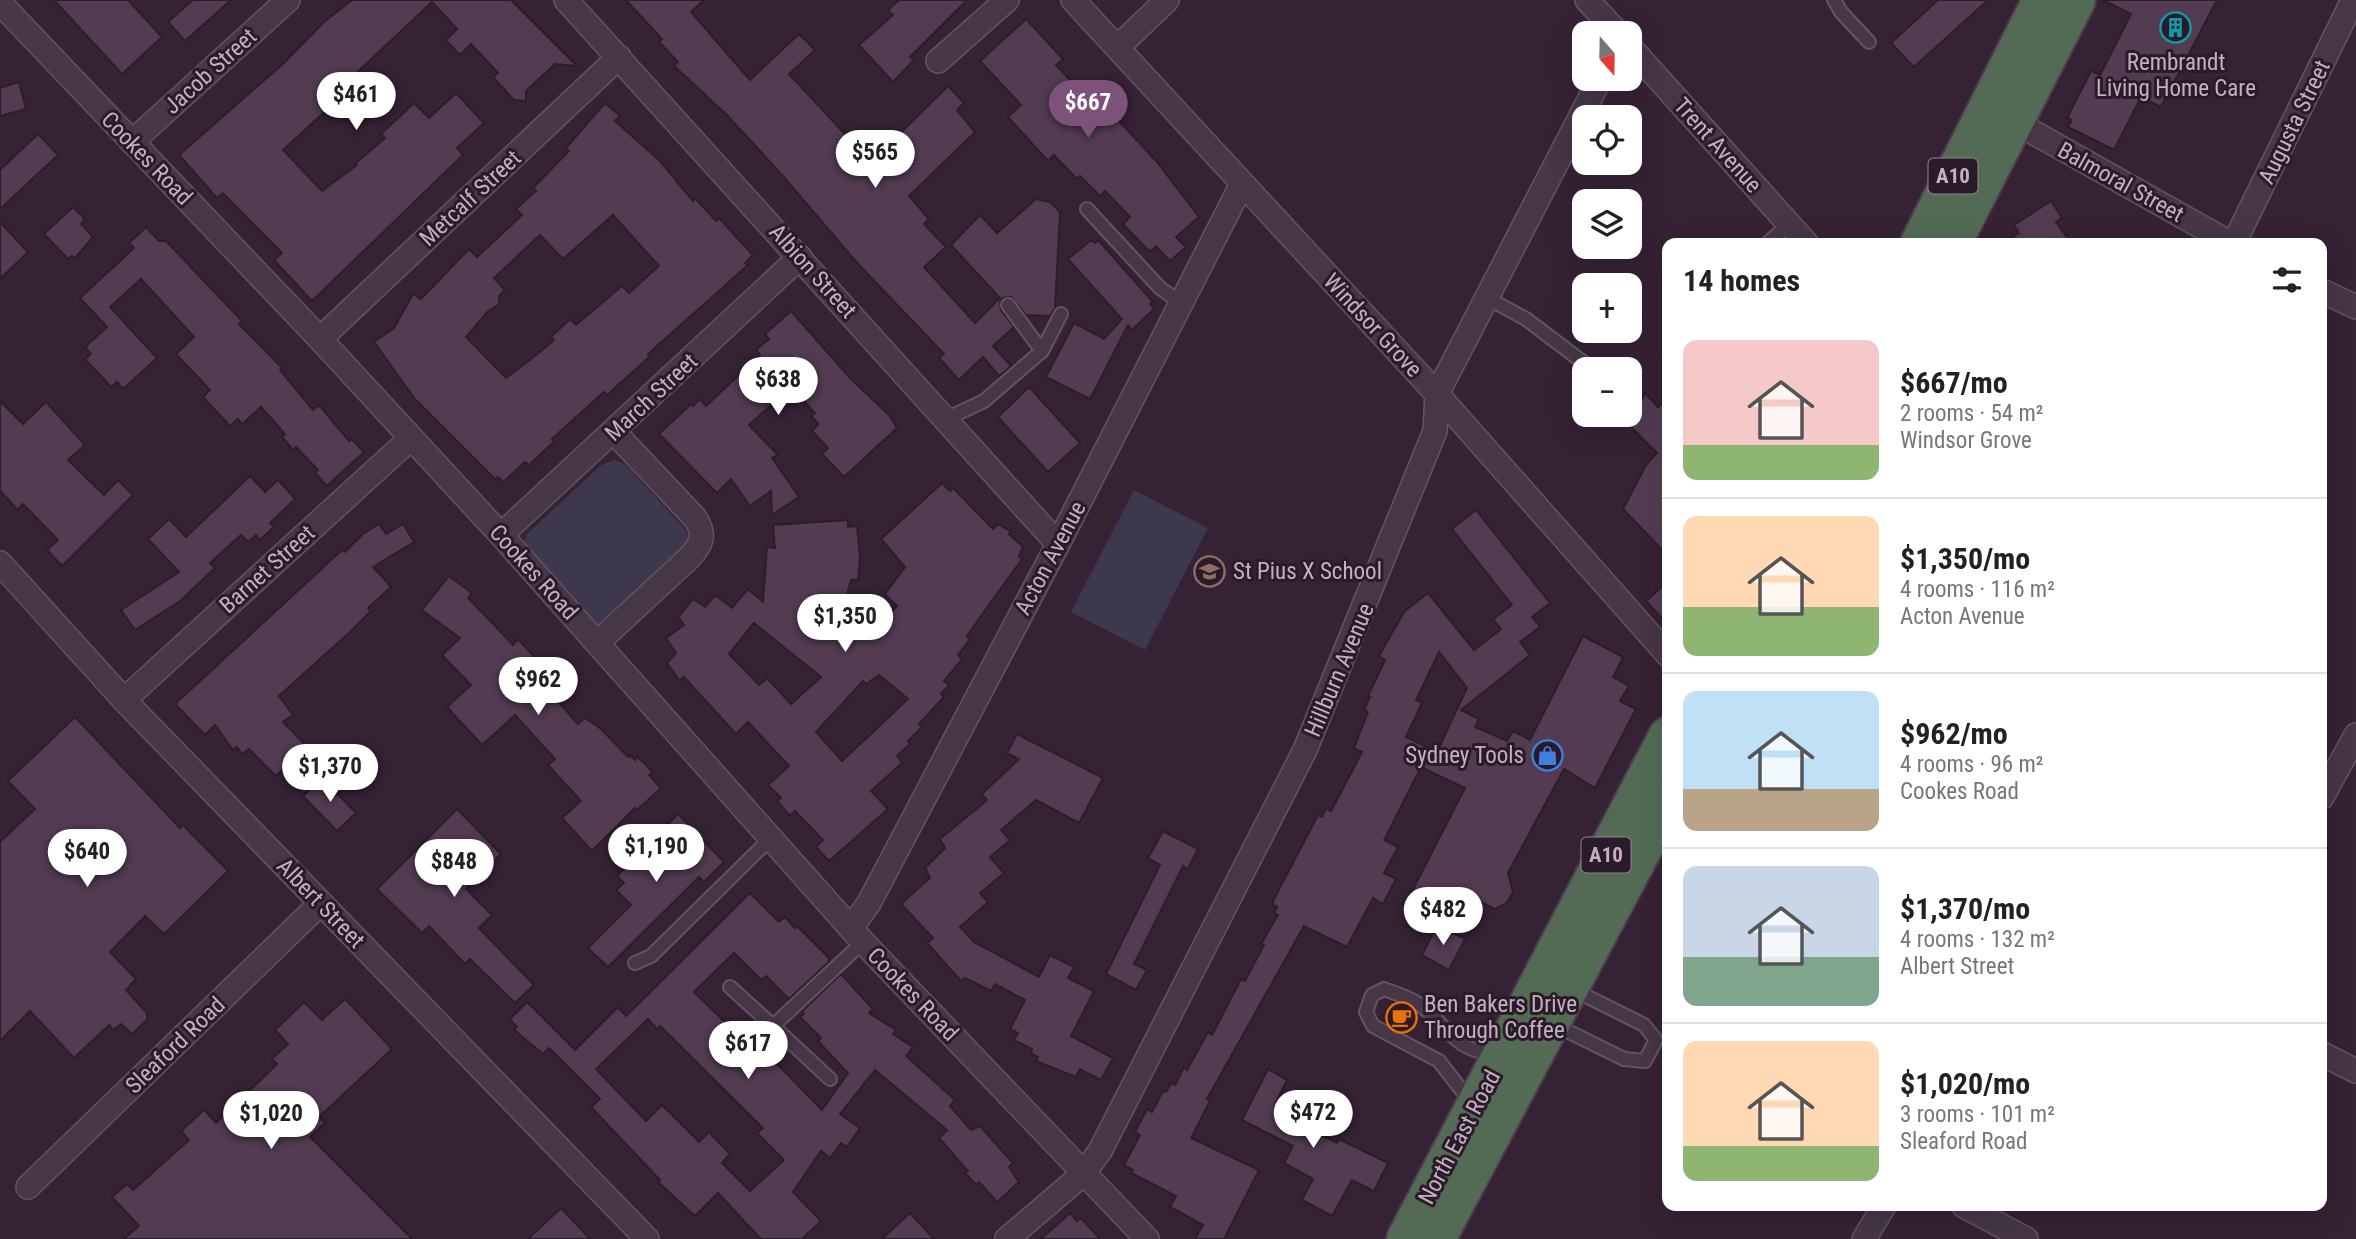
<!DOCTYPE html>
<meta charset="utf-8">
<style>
:root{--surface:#fff;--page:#f2f2f2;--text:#222;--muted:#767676;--line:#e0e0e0;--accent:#7d517a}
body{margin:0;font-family:"Roboto Condensed",sans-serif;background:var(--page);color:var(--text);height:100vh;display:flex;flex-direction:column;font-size:26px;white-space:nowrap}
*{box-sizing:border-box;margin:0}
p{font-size:23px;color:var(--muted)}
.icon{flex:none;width:38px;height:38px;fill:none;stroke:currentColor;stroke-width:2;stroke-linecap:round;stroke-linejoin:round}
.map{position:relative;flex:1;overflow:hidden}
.drawer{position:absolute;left:1662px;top:238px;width:665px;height:973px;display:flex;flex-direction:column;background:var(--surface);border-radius:14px;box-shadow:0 7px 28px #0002}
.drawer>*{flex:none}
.needle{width:46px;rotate:160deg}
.buttons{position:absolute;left:1572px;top:21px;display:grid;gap:14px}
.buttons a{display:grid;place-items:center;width:70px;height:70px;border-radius:14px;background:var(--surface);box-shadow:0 7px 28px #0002;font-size:35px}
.price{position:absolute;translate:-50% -60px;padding:0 16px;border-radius:24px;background:#fff;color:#222;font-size:23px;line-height:46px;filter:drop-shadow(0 2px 4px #0008)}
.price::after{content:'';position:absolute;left:50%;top:42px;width:21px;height:16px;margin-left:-10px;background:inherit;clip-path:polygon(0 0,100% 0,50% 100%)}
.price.active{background:var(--accent);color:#fff}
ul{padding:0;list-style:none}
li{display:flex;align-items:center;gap:21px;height:175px;padding:0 21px}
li+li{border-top:2px solid var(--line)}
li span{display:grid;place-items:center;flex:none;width:196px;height:140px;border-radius:14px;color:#555}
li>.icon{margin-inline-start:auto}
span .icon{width:84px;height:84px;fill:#fffc;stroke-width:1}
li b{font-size:30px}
h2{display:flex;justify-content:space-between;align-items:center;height:84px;padding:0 21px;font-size:30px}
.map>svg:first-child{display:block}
.green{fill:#3d384d}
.building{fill:#533c52;stroke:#2d1d2c;stroke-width:2;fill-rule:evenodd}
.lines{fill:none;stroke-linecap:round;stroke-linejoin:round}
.lane-casing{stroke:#645363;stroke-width:16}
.street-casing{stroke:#645363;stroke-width:26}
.highway-casing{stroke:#4e3d4d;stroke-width:42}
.lane{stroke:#463646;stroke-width:12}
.street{stroke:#463646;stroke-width:23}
.highway{stroke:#536b55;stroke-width:38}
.labels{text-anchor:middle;stroke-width:6;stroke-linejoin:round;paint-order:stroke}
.shield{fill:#2b1b2a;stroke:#958394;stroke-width:2}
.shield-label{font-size:21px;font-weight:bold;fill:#c3b0c1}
.poi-label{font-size:23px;fill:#c3b0c1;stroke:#2b1b2a;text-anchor:start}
.street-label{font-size:23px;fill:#c3b0c1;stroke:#2b1b2a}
</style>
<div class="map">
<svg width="2356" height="1239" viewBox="0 0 2356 1239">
<rect width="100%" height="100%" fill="#352235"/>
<g class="green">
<polygon points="614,460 625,464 686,530 690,542 598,628 523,545 526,535 601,465"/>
<polygon points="1134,490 1208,528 1145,650 1071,612"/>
</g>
<g class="building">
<polygon points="54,0 128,0 162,37 122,74"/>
<polygon points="193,0 231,0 185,41 168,22"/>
<polygon points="352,0 511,0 577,66 555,64 526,91 526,101 514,100 493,77 498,73 471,44 460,55 446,40 457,29 432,2 350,79 352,81 330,102 332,105 283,150 322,191 357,165 356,163 385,138 381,134 414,103 429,118 456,93 484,123 457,148 463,155 312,301 274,260 282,253 223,193 217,198 179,155 285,62 324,22"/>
<polygon points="626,0 704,0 691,12 750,80 799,34 815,50 789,74 871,162 948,86 964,103 957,110 975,132 909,196 929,219 924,224 946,247 924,267 975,323 1000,298 951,245 980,215 997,233 1036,199 1050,202 1060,212 1055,308 1050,316 1026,315 1011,297 1003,298 1000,302 1001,310 1014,327 993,346 1011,366 999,376 983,357 959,380 939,358 944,354 859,265 782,175 728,116 674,66 678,62 659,42 662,39"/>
<polygon points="899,0 967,0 910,57 914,60 893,82 859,45 893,15 888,10"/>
<polygon points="1938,0 1988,0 1914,67 1891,43"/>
<polygon points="2103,0 2217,0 2161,107 2141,97 2114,150 2068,127 2072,120 2067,118 2091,71 2100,75 2131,14"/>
<polygon points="1026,19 1063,59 1056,65 1101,113 1107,108 1157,162 1199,217 1176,237 1186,247 1170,261 1156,246 1151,251 1146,248 1123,224 1130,217 1105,191 1100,196 1080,176 1077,179 1054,155 1048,161 1008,117 1021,105 980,61"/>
<polygon points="19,82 26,109 0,116 0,88"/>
<path d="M 605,103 L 620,116 L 615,121 L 660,161 L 693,201 L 695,198 L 716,221 L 719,218 L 753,255 L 745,263 L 748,265 L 648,354 L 650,356 L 636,369 L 607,395 L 604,392 L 552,439 L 554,442 L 529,465 L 525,462 L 503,482 L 498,477 L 495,479 L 415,399 L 374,342 L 394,328 L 413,294 L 421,299 L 469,249 L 477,257 L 522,215 L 516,209 L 536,191 L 533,188 L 569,151 L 566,148 ZM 613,215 L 659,266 L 629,293 L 622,286 L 576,325 L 570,319 L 551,337 L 554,340 L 540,352 L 506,378 L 466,337 L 488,311 L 499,305 L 499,296 L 505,290 L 494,278 L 540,235 L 563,259 Z"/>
<polygon points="38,134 58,155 0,209 0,170"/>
<polygon points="2051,201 2062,218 2056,222 2071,243 2004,243 2019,233 2014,225"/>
<polygon points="73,207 85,219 81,224 93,237 75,258 72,256 68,259 44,234"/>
<polygon points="0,222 28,252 0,279"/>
<polygon points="146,227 159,241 166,241 242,321 239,324 282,368 280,370 313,410 319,405 349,441 352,439 364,452 327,486 315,473 318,470 296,447 293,450 282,437 285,434 261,407 242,424 238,419 230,426 203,397 210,390 176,354 194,337 141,279 110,307 157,358 123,389 117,382 111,387 85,359 91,354 85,347 107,327 80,298 134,248 129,243"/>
<polygon points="1091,240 1095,243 1098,240 1153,302 1150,304 1154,309 1132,330 1128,325 1090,399 1046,377 1074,323 1104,339 1122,319 1068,259"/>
<polygon points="791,311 850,378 889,415 897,428 844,477 822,454 828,448 812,431 819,424 811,416 815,413 791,387 749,425 778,455 772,458 799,497 772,515 771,491 750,506 731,479 717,493 659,434 691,404 693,406 700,399 706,406 760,355 756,350 769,339 765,334"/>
<polygon points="1029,387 1080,443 1048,472 998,417"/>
<polygon points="1645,393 1658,407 1668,398 1668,556 1623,509 1646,465 1657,453 1629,425"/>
<polygon points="0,401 23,424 46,402 85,445 68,460 104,495 118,480 133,495 62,566 47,550 58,540 23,504 18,510 0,491"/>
<polygon points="250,476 265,492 278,480 295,499 270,523 274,527 260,540 256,535 248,542 241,535 210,563 215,568 180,601 135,630 121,610 179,572 148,539 169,519 186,537"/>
<path d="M 942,483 L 950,491 L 953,488 L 993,529 L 998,524 L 1011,531 L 1009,534 L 1023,547 L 1019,556 L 1022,559 L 971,630 L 967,636 L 970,639 L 958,655 L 962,659 L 944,681 L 949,685 L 941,694 L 944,697 L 919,724 L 922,727 L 908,741 L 910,744 L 897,756 L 902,763 L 871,791 L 888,809 L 829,861 L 816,847 L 823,840 L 795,811 L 790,816 L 777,801 L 781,798 L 768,785 L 789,766 L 748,722 L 736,734 L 684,677 L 679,680 L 667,663 L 676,653 L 666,638 L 684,625 L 678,617 L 693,599 L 705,607 L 715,595 L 732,608 L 748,589 L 763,602 L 767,547 L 775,548 L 773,525 L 848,520 L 848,527 L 857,526 L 860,558 L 858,580 L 851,580 L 841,618 L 854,628 L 854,635 L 857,630 L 869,639 L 897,606 L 885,594 L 905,567 L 881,539 ZM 754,623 L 821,677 L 791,704 L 767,678 L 759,685 L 729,654 ZM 879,675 L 908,699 L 842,761 L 816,732 L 863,681 L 866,684 Z"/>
<path d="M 1476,510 L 1550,603 L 1532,617 L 1540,627 L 1520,642 L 1530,655 L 1461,710 L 1479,719 L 1475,727 L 1507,741 L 1513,731 L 1530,740 L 1583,636 L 1623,657 L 1613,677 L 1629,686 L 1620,701 L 1636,709 L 1595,788 L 1564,769 L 1508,873 L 1513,892 L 1507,903 L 1495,909 L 1457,890 L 1443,915 L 1409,897 L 1465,788 L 1421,767 L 1384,840 L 1398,847 L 1384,873 L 1396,879 L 1383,904 L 1373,898 L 1347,947 L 1304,926 L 1207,1099 L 1210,1101 L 1191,1138 L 1259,1170 L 1224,1239 L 1195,1239 L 1203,1225 L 1170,1207 L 1176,1196 L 1131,1173 L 1133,1170 L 1124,1165 L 1140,1135 L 1135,1132 L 1147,1109 L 1152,1112 L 1163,1091 L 1166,1092 L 1171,1083 L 1175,1085 L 1184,1067 L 1187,1070 L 1208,1032 L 1212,1035 L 1241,979 L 1245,981 L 1264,945 L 1261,944 L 1278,915 L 1274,913 L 1277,907 L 1273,905 L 1273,901 L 1318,815 L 1322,817 L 1326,808 L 1331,811 L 1362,752 L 1354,748 L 1368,712 L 1364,710 L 1370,697 L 1368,696 L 1385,660 L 1379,656 L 1404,612 L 1428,593 L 1474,650 L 1501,629 L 1493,619 L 1512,605 L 1452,529 ZM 1439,652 L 1467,688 L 1437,752 L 1406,737 L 1422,703 L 1416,700 Z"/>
<polygon points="379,524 386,534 403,524 414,542 373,567 391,587 368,608 371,611 349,633 279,696 293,715 283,722 325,765 307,783 288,764 276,776 249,749 242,754 237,747 233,750 215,725 205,735 175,704 342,550 345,552 363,534"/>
<polygon points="449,576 472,593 468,598 513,645 518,639 555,679 546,688 578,724 585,718 601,729 628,757 630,755 635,760 638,757 653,772 649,775 661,788 637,810 635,808 592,851 562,818 581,801 548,765 555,759 515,715 482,745 447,707 471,685 442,655 460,638 422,610"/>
<polygon points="1668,581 1668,625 1646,601"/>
<polygon points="75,717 180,828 183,825 228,871 164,934 145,916 110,952 136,979 126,990 147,1013 147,1020 132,1034 121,1024 113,1030 109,1025 74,1058 30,1011 0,1041 0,842 35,809 8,781"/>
<polygon points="1017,734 1103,778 1079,823 1036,800 1001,830 1010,840 990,857 1004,873 980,893 988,902 960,927 974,942 1039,977 1050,955 1074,967 1068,978 1094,991 1071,1036 1113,1058 1101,1080 1080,1069 1076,1077 1036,1061 1038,1057 1031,1053 1032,1049 1014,1040 1018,1033 1010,1029 1025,1000 995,984 991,991 965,978 961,981 927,943 933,938 901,904 930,878 925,868 945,848 940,839 987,800 982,794 1019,759 1007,753"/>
<polygon points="322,778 356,813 337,831 303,796"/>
<polygon points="457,809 501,854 466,889 492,915 479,928 534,985 515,1003 470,959 465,964 429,926 422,933 377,889"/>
<polygon points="678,814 724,862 704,882 699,877 608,967 588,948 631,905 616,890 624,883 617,876"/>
<polygon points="1163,831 1198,849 1188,869 1183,866 1134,964 1147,970 1136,990 1106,974 1160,865 1148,858"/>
<path d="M 750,893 L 779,922 L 785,917 L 795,928 L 797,926 L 829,958 L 829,962 L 789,999 L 766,976 L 761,980 L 734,953 L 694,992 L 728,1025 L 732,1021 L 742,1028 L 822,1110 L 848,1073 L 818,1041 L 821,1038 L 800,1017 L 804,1014 L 802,1011 L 841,974 L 873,1009 L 869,1013 L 896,1030 L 893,1034 L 913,1047 L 906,1056 L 955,1100 L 950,1106 L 971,1130 L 980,1126 L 1013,1163 L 1009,1167 L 1019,1182 L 997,1202 L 979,1182 L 976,1185 L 965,1173 L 968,1171 L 939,1138 L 947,1130 L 875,1070 L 840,1114 L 860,1128 L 847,1147 L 841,1143 L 830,1158 L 821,1151 L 793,1192 L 821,1221 L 802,1239 L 761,1239 L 718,1193 L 695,1216 L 658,1182 L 660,1180 L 591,1107 L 600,1099 L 549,1048 L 543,1054 L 514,1030 L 517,1027 L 510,1019 L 527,1002 L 575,1050 L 618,1007 L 626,1016 ZM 648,1019 L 657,1029 L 660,1026 L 763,1128 L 757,1133 L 784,1160 L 750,1191 L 722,1163 L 730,1154 L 709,1132 L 699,1142 L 662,1105 L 646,1121 L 596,1069 Z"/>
<polygon points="1437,925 1465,939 1449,970 1422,955"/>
<polygon points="345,999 392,1049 319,1117 325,1123 310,1137 412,1239 124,1239 139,1226 112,1197 127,1184 133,1190 189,1140 181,1131 204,1110 216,1123 277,1064 272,1059 288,1044 275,1030 304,1002 322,1020"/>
<polygon points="1391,1001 1418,1015 1410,1032 1383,1019"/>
<polygon points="1268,1069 1287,1080 1276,1102 1288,1108 1284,1117 1337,1143 1339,1139 1388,1163 1374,1191 1352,1180 1332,1216 1302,1200 1313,1179 1284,1163 1293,1146 1242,1120"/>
<polygon points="561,1208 590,1239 528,1239"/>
<polygon points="910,1213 934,1239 882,1239"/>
<polygon points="1070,1213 1077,1221 1081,1218 1100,1239 1041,1239"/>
</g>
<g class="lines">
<defs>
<g id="lane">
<polyline points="1834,0 1841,12 1869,42"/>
<polyline points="1087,209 1160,288 1181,303"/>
<polyline points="1768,243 1789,224"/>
<polyline points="1487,298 1526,319 1592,369"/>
<polyline points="1008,305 1042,351"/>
<polyline points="946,419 984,401 1042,351 1061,314"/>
<polyline points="635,963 651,956 771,838"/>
<polyline points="730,987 773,1026 863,942"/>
<polyline points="1553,1024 1624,1059 1645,1061 1656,1040 1644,1025 1572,989"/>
<polyline points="773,1026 830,1079"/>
<path d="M 1470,1101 L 1439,1061 L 1373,1026 L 1366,1012 L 1372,995 L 1384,989 C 1398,994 1413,999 1424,1008 C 1451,1031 1457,1052 1497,1054"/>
</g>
<g id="street">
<polyline points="566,0 1058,544"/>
<polyline points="1073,0 1437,394 1668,655"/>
<polyline points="1587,0 1618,33"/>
<polyline points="0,3 320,339 501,535 863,942 1147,1239"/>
<polyline points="1629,46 1806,243"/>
<polyline points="1118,47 1167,0"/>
<polyline points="938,61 1007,0"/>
<polyline points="2013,121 2230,243"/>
<polyline points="132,142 288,0"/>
<polyline points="2234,243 2353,0"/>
<polyline points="2322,291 2356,307"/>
<polyline points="320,339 619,57"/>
<polyline points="501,535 800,257"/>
<polyline points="0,563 124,700 647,1239"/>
<path d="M 597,643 L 689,558 C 702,544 706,535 695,518 L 614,432"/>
<polyline points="124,700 410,439"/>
<polyline points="2322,797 2356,735"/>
<polyline points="851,928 869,903 1058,544 1242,184"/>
<polyline points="2322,1054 2356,1071"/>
<polyline points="28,1187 321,903"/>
<polyline points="1964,1206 2026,1239"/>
<polyline points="1007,1239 1083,1174 1100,1151 1305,750 1435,431 1437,394 1600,79"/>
<polyline points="1864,1239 1884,1206"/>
</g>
<g id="highway">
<polyline points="1920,243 2042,0"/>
<polyline points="1952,243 2076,0"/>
<polyline points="1406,1239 1668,736"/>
<polyline points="1436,1239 1668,801"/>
</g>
</defs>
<use href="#lane" class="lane-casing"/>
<use href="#street" class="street-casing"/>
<use href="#highway" class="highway-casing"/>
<use href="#lane" class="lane"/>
<use href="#street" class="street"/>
<use href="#highway" class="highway"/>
</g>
<defs>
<symbol id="building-ring" viewBox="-11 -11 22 22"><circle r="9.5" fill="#2b1b2a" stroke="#0f9aa8" stroke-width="1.5"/><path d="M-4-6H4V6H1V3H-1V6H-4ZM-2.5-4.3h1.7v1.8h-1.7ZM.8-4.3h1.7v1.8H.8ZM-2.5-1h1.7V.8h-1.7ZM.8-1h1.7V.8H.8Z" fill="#0f9aa8"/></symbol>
<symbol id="school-ring" viewBox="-11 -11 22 22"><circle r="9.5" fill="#2b1b2a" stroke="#8d6e63" stroke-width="1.5"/><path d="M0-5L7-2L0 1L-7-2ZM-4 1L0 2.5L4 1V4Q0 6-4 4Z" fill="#8d6e63"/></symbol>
<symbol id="shop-ring" viewBox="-11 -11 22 22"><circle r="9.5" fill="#2b1b2a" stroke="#3f7fe0" stroke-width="1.5"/><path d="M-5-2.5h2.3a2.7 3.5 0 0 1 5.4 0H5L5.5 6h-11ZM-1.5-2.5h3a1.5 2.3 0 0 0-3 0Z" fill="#3f7fe0"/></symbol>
<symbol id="cafe-ring" viewBox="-11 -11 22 22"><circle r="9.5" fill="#2b1b2a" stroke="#e8710a" stroke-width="1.5"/><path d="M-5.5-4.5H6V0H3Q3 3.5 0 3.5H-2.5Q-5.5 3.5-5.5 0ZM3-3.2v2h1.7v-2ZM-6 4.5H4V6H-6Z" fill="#e8710a"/></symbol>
</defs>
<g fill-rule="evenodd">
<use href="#building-ring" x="2158" y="10" width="35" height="35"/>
<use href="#school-ring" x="1192" y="554" width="35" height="35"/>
<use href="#shop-ring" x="1530" y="738" width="35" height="35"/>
<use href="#cafe-ring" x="1384" y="1000" width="35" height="35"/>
</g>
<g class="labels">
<g class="shield">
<rect x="1928.5" y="158.5" width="49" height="35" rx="5"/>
<rect x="1581.5" y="837.5" width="49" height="35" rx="5"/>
</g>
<g class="shield-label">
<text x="1953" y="183">A10</text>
<text x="1606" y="862">A10</text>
</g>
<g class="poi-label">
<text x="2176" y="70" text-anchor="middle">Rembrandt<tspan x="2176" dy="26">Living Home Care</tspan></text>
<text x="1233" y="579">St Pius X School</text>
<text x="1524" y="763" text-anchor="end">Sydney Tools</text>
<text x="1424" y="1012">Ben Bakers Drive<tspan x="1424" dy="26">Through Coffee</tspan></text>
</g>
<g class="street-label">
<text transform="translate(210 71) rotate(-42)" y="8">Jacob Street</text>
<text transform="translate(2294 122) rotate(-64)" y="8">Augusta Street</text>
<text transform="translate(1718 145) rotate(48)" y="8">Trent Avenue</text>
<text transform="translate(147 158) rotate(46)" y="8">Cookes Road</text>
<text transform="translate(2121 182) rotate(29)" y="8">Balmoral Street</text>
<text transform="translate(470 198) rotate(-43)" y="8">Metcalf Street</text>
<text transform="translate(813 271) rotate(48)" y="8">Albion Street</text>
<text transform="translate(1373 325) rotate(47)" y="8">Windsor Grove</text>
<text transform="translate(651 397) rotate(-43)" y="8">March Street</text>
<text transform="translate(1050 558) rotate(-62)" y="8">Acton Avenue</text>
<text transform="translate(267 569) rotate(-42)" y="8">Barnet Street</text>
<text transform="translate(534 572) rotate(48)" y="8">Cookes Road</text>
<text transform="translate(1339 670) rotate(-67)" y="8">Hillburn Avenue</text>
<text transform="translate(321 903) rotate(46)" y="8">Albert Street</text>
<text transform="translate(913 994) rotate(46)" y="8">Cookes Road</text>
<text transform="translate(175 1045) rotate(-44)" y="8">Sleaford Road</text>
<text transform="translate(1459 1137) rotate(-62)" y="8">North East Road</text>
</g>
</g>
</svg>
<div class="buttons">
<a><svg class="needle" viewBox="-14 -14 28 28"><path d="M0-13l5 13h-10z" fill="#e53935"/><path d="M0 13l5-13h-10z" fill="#767676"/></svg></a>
<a><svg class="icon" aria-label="locate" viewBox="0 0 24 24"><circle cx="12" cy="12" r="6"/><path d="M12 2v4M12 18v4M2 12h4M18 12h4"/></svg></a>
<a><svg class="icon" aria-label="layers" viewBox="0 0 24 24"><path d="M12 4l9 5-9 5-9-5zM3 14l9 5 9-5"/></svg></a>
<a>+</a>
<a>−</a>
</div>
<b class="price" style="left:356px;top:132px">$461</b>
<b class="price active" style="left:1088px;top:140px">$667</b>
<b class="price" style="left:875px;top:190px">$565</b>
<b class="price" style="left:778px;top:417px">$638</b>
<b class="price" style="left:845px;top:654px">$1,350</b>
<b class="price" style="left:538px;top:717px">$962</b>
<b class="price" style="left:330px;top:804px">$1,370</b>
<b class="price" style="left:656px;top:884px">$1,190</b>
<b class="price" style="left:87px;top:889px">$640</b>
<b class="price" style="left:454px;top:899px">$848</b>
<b class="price" style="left:1443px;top:947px">$482</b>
<b class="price" style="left:748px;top:1081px">$617</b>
<b class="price" style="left:1313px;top:1150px">$472</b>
<b class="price" style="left:271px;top:1151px">$1,020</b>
<section class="drawer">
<h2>14 homes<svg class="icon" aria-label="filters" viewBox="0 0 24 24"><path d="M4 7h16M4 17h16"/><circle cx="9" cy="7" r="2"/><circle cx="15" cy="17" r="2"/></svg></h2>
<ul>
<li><span style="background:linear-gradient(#f6c9c9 75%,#8fb573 0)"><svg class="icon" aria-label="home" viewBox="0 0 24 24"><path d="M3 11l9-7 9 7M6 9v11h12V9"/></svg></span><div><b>$667/mo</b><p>2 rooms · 54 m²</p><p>Windsor Grove</p></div></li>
<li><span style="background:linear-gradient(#ffd9b3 65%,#8fb573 0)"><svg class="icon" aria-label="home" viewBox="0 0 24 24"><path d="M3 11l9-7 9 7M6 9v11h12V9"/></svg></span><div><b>$1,350/mo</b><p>4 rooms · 116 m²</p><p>Acton Avenue</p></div></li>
<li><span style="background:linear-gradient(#bfe0f5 70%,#b9a48a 0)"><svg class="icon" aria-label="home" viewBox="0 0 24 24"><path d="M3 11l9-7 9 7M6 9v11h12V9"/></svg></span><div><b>$962/mo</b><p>4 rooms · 96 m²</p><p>Cookes Road</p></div></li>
<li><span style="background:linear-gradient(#c9d6e8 65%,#7fa58c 0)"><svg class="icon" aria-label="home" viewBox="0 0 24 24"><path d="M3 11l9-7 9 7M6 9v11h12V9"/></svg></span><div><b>$1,370/mo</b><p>4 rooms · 132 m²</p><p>Albert Street</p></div></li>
<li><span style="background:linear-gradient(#ffd9b3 75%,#8fb573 0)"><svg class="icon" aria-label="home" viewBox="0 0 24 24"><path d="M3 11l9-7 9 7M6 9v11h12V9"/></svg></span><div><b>$1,020/mo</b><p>3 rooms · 101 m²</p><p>Sleaford Road</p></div></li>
</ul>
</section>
</div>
